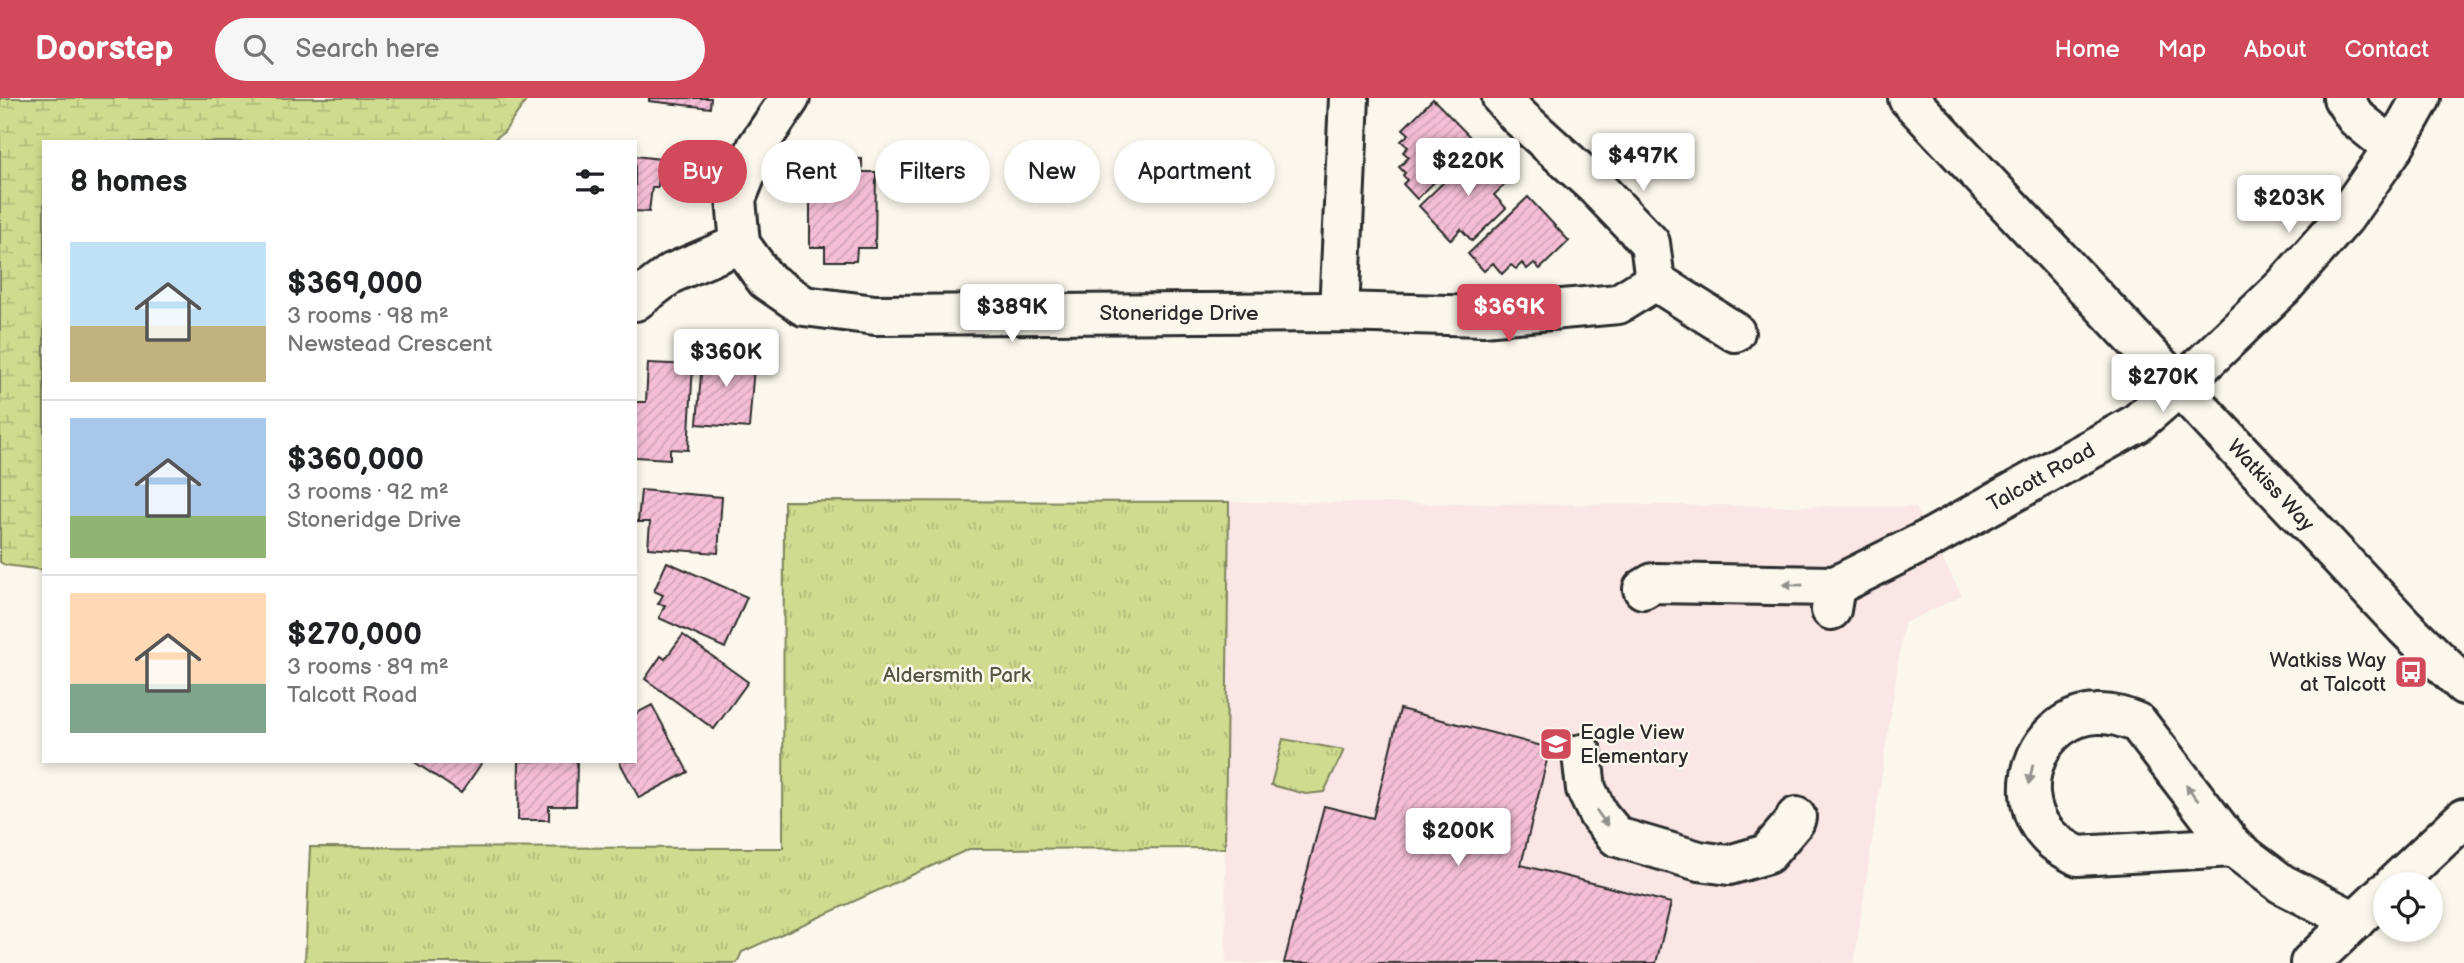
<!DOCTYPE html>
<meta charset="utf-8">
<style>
:root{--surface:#fff;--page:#f6f6f6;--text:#202124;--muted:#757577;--line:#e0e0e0;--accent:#d1495b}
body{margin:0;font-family:"Balsamiq Sans",sans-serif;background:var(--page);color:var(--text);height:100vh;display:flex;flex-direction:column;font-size:26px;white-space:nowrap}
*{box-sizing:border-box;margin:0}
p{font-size:23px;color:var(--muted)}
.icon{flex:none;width:38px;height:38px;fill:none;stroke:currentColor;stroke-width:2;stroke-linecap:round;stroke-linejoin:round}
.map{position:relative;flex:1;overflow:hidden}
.drawer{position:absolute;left:42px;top:42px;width:595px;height:623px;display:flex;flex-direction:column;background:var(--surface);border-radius:0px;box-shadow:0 4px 10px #0003}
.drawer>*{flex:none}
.top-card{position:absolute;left:658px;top:42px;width:665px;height:63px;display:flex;gap:14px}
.controls{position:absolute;left:2373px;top:774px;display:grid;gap:14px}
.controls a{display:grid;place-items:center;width:70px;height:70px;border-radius:50%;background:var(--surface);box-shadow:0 4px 10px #0003;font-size:35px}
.price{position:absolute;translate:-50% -60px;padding:0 16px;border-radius:7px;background:#fff;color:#222;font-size:23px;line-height:46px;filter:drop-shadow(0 2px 4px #0008)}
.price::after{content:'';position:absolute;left:50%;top:42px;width:21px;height:16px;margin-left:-10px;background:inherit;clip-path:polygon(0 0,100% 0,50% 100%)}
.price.current{background:var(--accent);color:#fff}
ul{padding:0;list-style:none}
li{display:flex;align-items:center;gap:21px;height:175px;padding:0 28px}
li+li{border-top:2px solid var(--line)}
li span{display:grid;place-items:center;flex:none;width:196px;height:140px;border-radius:0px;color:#555}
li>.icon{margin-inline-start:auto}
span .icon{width:84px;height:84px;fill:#fffc;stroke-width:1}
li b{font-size:30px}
h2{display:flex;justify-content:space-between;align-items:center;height:84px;padding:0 28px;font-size:30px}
.chip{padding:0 24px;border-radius:32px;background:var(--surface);box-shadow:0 4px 10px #0003;font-size:24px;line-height:63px}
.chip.current{background:var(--accent);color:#fff}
header{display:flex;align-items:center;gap:42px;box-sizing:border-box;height:98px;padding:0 35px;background:var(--accent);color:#fff}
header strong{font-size:33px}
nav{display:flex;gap:38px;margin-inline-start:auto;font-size:24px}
.search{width:490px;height:63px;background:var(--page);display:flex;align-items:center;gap:18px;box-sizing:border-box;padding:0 24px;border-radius:38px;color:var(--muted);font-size:26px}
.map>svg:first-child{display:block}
.built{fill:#f9e6e5}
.grass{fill:url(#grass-tufts);stroke:#7d835c;stroke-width:2}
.wetland{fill:url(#wetland-marsh);stroke:#7d835c;stroke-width:2}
.building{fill:url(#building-hatch);stroke:#2b2b2b;stroke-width:2}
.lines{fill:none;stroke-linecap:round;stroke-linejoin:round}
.minor-casing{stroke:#2b2b2b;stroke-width:44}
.minor{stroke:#fbf7ec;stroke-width:38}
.oneway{fill:#93918c}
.labels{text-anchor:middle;stroke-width:5;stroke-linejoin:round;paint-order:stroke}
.street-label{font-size:21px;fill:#2b2b2b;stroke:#fbf7ec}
.poi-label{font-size:21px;fill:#2b2b2b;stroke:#fbf7ec;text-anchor:end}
.park-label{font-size:21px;fill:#545744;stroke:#fbf7ec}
</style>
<header>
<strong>Doorstep</strong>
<div class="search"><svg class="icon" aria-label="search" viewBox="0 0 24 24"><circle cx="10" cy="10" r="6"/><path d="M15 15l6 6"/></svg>Search here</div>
<nav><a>Home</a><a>Map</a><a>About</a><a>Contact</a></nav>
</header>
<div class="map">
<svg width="2464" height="865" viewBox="0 0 2464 865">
<defs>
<pattern id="grass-tufts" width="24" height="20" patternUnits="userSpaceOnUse" patternTransform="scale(1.75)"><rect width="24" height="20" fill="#cfdb8e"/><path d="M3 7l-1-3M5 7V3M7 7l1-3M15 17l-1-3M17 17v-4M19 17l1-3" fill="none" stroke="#b2bc7b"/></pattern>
<pattern id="wetland-marsh" width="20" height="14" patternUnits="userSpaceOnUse" patternTransform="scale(1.75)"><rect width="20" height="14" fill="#cfdb8e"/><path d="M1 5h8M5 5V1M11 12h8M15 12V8" fill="none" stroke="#b2bc7b"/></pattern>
<pattern id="building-hatch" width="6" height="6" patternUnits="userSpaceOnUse" patternTransform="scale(1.75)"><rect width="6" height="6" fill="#f5bed6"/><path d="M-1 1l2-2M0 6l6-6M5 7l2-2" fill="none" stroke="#d2a3b8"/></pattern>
</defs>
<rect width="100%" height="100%" fill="#fbf7ec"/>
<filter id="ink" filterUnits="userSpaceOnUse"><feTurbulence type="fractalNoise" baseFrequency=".0143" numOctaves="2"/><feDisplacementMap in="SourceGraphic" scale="14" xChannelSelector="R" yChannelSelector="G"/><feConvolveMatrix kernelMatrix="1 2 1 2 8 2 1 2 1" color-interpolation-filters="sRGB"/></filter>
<g filter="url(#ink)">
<polygon class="built" points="1229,404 1915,409 1962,498 1904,525 1854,865 1226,865 1225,750"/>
<g class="grass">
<polygon points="784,403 1229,404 1225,750 969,751 742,854 737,865 305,865 310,749 783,750"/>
<polygon points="1283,641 1344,652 1324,694 1306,696 1271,687"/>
</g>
<polygon class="wetland" points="0,0 528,0 504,34 490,44 44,44 44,472 5,467 0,464"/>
<g class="building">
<polygon points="649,0 711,0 710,10 649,3"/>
<polygon points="1433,1 1475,44 1417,101 1403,86 1407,82 1403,77 1405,75 1399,69 1409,59 1403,54 1408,49 1401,43 1409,36 1403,31"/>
<polygon points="1480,49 1510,81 1494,97 1506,110 1472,143 1461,131 1451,142 1419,108"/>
<polygon points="635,58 660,61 658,89 652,89 649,114 635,113"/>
<polygon points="819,60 862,61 862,74 876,74 875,150 857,150 856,163 825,163 825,149 810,149 810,99 823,99 823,91 819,91"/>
<polygon points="1528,99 1569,143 1540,171 1534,165 1527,171 1522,165 1516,171 1511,167 1502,176 1493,165 1484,173 1468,156"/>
<polygon points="703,251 755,256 749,330 697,326"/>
<polygon points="648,265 693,267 688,352 670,351 670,361 635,359 635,304 646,304"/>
<polygon points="641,392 722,399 718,455 648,450 650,424 638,424"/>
<polygon points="667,464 747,499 725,550 659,520 665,507 658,506 663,497 654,493"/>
<polygon points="683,537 748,584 714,631 645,581 661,558 665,561"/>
<polygon points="652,607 688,674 639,700 619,663 635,663 635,616"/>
<polygon points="1400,611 1550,650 1521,767 1671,805 1656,865 1284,865 1324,708 1373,720"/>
<polygon points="413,663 483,663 461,695"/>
<polygon points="519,663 577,663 576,708 549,708 549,722 518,722"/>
</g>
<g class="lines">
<defs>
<g id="minor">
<polyline points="790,0 757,49 736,101 740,146 766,182 804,208 875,217 1339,214 1483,218 1618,206 1655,183"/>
<polyline points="1502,0 1518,18 1595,88 1650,145 1655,183 1735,234"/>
<polyline points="1908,0 2405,529 2464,587"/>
<polyline points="2343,0 2356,20 2393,50"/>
<polyline points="635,203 672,175 740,146"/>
<polyline points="1339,214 1349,0"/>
<polyline points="1835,488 1931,440 2136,326 2179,289 2283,189 2344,120 2393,50 2421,0"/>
<polyline points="1643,491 1653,485 1835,488 1831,512"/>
<polyline points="1582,656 1586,691 1598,716 1617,739 1699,763 1729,767 1767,756 1795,723 1796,719"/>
<path d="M 2233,749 L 2078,758 C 2065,751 2053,745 2044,733 C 2010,689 2041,618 2097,616 C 2112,615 2125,620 2138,625 L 2233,749 L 2282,786 L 2355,823"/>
<polyline points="2394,786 2464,720"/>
<polyline points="2310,865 2385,794"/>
</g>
</defs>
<use href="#minor" class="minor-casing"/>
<use href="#minor" class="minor"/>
</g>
<defs><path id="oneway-solid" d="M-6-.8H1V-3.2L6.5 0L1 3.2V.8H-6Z" transform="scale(1.75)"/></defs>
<g class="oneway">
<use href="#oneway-solid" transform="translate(1793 487) rotate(-179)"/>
<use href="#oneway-solid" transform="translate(2031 676) rotate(101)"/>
<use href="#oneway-solid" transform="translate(2192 695) rotate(-128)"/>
<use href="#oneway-solid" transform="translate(1602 720) rotate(54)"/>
</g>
</g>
<defs>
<symbol id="bus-square" viewBox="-11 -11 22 22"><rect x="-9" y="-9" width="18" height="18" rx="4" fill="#d1495b" stroke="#fbf7ec"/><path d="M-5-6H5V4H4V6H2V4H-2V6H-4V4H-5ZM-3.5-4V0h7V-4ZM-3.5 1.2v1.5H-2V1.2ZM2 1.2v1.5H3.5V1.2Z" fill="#fff"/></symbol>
<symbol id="school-square" viewBox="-11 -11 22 22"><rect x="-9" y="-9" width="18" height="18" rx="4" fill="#d1495b" stroke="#fbf7ec"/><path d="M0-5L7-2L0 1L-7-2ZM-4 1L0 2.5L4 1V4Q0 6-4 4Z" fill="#fff"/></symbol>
</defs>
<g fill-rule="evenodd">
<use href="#bus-square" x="2392" y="555" width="38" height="38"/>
<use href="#school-square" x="1537" y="627" width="38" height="38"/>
</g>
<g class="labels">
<g class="street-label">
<text x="1179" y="222">Stoneridge Drive</text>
<text transform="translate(2041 379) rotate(-29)" y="7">Talcott Road</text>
<text transform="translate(2271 387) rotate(47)" y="7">Watkiss Way</text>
</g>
<g class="poi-label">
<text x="2386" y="569">Watkiss Way<tspan x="2386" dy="24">at Talcott</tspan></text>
<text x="1580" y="641" text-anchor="start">Eagle View<tspan x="1580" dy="24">Elementary</tspan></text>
</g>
<g class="park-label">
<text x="957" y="584">Aldersmith Park</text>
</g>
</g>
</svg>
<div class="controls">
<a><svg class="icon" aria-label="locate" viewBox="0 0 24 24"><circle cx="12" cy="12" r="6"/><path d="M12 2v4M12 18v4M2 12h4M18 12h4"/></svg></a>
</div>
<b class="price" style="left:1643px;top:95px">$497K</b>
<b class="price" style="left:1468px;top:100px">$220K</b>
<b class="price" style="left:2289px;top:137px">$203K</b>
<b class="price" style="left:1012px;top:246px">$389K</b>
<b class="price current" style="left:1509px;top:246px">$369K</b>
<b class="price" style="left:726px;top:291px">$360K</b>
<b class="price" style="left:2163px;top:316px">$270K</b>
<b class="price" style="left:1458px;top:770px">$200K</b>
<div class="top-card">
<a class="chip current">Buy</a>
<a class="chip">Rent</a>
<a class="chip">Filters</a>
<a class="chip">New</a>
<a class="chip">Apartment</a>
</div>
<section class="drawer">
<h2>8 homes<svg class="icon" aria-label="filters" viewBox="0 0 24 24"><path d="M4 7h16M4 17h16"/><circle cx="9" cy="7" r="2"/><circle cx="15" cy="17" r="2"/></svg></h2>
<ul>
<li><span style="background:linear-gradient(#bfe0f5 60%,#c2b280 0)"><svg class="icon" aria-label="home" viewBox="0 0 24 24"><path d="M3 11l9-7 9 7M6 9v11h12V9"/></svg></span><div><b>$369,000</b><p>3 rooms · 98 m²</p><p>Newstead Crescent</p></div></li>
<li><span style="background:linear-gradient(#a9c7e8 70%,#8fb573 0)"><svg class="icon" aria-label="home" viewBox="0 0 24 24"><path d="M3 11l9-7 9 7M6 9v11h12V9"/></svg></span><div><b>$360,000</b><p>3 rooms · 92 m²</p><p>Stoneridge Drive</p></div></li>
<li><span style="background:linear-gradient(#ffd9b3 65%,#7fa58c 0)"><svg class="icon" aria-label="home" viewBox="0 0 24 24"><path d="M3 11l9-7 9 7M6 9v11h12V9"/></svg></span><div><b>$270,000</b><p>3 rooms · 89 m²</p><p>Talcott Road</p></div></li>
</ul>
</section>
</div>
